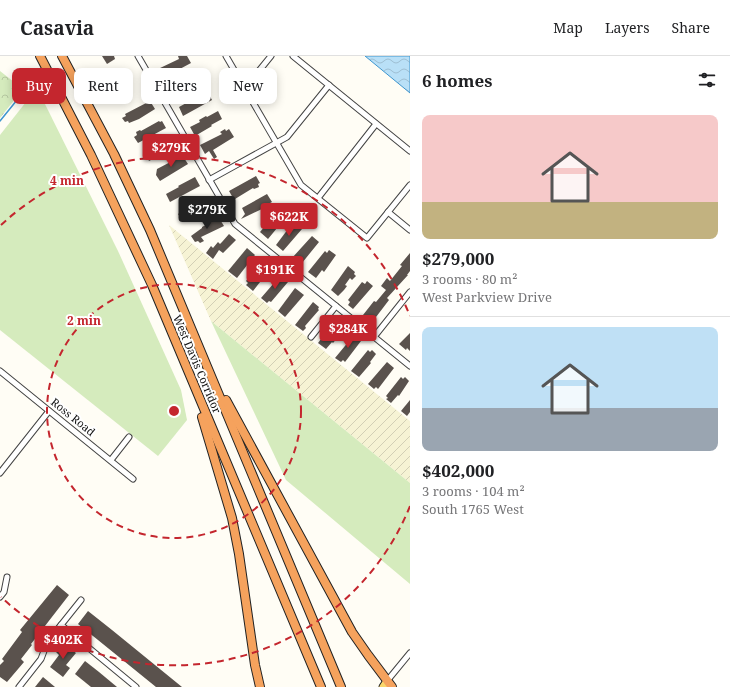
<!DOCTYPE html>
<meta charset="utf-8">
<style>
:root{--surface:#fff;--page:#f2f2f2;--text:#202124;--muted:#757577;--line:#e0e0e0;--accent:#c4262e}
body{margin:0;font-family:"Noto Serif",serif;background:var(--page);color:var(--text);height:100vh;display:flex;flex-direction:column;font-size:15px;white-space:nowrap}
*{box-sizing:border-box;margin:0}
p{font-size:13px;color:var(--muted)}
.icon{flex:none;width:22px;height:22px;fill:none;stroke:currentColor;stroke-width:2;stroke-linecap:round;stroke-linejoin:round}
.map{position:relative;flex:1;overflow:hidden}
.sheet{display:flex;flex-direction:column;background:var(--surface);width:320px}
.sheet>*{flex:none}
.hud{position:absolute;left:12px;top:12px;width:338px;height:36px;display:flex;gap:8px}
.price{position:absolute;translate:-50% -34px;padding:0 9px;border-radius:4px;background:var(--accent);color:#fff;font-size:13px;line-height:26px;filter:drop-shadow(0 1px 2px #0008)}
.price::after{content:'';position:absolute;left:50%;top:24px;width:12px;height:9px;margin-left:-6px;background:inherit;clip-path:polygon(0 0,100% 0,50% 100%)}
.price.on{background:#222;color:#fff}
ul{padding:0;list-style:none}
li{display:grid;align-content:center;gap:8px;height:212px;padding:0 12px}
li+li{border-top:1px solid var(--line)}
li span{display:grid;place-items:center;height:124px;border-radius:8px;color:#555}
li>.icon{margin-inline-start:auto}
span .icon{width:72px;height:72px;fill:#fffc;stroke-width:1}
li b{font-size:17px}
h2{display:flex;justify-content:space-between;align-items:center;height:48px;padding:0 12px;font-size:17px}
.chip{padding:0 14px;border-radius:8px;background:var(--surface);box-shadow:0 2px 10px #0003;font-size:14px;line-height:36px}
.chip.on{background:var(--accent);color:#fff}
header{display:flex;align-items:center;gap:24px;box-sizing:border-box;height:56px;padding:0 20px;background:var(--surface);border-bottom:1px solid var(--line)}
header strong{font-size:19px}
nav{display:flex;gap:22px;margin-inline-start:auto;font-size:14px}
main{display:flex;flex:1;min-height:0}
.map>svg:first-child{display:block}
.farmland{fill:url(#farmland-furrows)}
.grass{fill:#d5ebbd}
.park{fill:url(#park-crowns)}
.water{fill:url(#water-waves);stroke:#3f96cf}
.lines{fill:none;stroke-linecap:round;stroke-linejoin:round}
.stream{stroke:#3f96cf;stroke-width:1.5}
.building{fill:#5a524d}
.minor-casing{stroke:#444;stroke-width:7}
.major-casing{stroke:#222;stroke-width:9}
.highway-casing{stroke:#222;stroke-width:10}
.minor{stroke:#fff;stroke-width:5}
.major{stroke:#f9d66b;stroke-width:7}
.highway{stroke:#f5a25d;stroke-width:8}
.ring{fill:none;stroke:#c4262e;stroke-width:2;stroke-dasharray:7 5}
.labels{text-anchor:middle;stroke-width:4;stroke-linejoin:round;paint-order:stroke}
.street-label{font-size:11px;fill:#111;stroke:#fff}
.centre{fill:#c4262e;stroke:#fff;stroke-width:2}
.ring-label{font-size:12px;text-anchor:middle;font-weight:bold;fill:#c4262e;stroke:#fff;stroke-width:4;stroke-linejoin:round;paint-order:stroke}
</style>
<header>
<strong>Casavia</strong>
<nav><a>Map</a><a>Layers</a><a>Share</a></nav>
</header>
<main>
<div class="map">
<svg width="410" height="631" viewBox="0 0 410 631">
<defs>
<pattern id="farmland-furrows" width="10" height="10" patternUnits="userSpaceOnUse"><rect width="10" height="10" fill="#f6f3d4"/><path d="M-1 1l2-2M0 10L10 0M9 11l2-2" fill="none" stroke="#d2cfb5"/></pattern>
<pattern id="park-crowns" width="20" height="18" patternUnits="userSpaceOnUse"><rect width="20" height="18" fill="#d5ebbd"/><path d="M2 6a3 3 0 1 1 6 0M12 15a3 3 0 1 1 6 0" fill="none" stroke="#b6c8a1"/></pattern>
<pattern id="water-waves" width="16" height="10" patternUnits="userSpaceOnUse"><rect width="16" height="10" fill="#b9e0f7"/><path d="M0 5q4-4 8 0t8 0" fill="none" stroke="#9ebfd3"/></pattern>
</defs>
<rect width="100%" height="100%" fill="#fffdf5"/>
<polygon class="farmland" points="169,169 410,365 410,427 211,265"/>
<g class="grass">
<polygon points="37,32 118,195 181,334 187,364 158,400 0,274 0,79"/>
<polygon points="211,265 410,427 410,528 286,424"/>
</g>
<polygon class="park" points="0,15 23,33 0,62"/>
<polygon class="water" points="365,0 410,0 410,37"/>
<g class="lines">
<polyline class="stream" points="0,65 34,23"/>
</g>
<g class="building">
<polygon points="102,0 114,0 115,3 107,8"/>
<polygon points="178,0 187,0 191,7 163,22 158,13 179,3"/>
<polygon points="196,17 200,24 197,26 198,29 194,31 194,30 175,41 174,38 172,39 168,33"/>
<polygon points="207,34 212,44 183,60 179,51 199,40"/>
<polygon points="150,45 155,53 139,63 129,67 128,65 125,66 122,62 126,60 125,58"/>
<polygon points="218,55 222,63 211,69 212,70 195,80 190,71 200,66 199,64 206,60 207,61"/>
<polygon points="159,65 160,66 162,65 166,72 138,87 134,81 137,79 136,76 140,74 141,75"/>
<polygon points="225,73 226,75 229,73 234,81 213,94 217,101 214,103 209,95 205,98 200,89 222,78 220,76"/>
<polygon points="173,82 178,90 149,105 145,97"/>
<polygon points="180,101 181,103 184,102 188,108 160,125 156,119 157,113"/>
<polygon points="256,120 260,127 258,128 259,131 254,133 253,132 235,143 234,141 233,142 229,135"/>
<polygon points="195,121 200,130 170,146 166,138 179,131 178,130"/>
<polygon points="267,138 272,146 261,152 262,153 241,163 245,158 242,152"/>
<polygon points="204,140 205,142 208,140 211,146 182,164 178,158 181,156 179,153 194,147 193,145"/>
<polygon points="278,153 287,160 268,183 260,176 266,169 265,168"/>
<polygon points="219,162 224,170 201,181 204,185 200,187 198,185 195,186 191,180 202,172 202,171"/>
<polygon points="296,168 302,173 283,195 276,189 291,169 294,171"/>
<polygon points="229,178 236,184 223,197 219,194 213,203 206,197 211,190 213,192 218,186 220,188 222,186"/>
<polygon points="312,180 319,186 302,207 300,206 299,207 292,202"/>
<polygon points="247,192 255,199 237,222 228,215"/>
<polygon points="329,194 336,199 324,216 322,214 316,222 308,216 325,195 327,197"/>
<polygon points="410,197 410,215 407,219 408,219 387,242 389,244 373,265 371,263 370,265 363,259 374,245 376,246 386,234 381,230 387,222 390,225 402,210 400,209"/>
<polygon points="260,207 263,209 265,207 271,212 253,235 246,229 248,227 246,225"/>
<polygon points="348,210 355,216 354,218 356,220 352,224 350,222 345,229 347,230 344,234 338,240 331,234"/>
<polygon points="280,220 288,226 271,246 269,245 267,247 261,242"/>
<polygon points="367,225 373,230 353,253 348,249 350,246 348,244 362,226 365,228"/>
<polygon points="295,232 304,239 285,261 278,255"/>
<polygon points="313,246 319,251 318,253 319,254 305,270 306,272 303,275 295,269"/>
<polygon points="335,265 337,267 338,266 346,272 333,287 332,286 326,293 318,287"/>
<polygon points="410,277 410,295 407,292 406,294 399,288"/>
<polygon points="354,279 361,285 345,306 343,304 341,306 335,302"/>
<polygon points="368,294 370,296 372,294 376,298 370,306 371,307 359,321 351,315"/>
<polygon points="387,306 394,312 378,333 376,331 374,333 368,328"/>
<polygon points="401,321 403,323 405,321 409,325 399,340 398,339 391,347 386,343 388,342 386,340"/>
<polygon points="410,344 410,356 407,360 401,355"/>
<polygon points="57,529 69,539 31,588 32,589 21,603 24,606 7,626 0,621 0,609 4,605 2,603 22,576 20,574"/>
<polygon points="88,555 112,574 182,631 156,631 98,584 78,568"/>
<polygon points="63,587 76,597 66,609 70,612 63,621 50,611 59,599 56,596"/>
<polygon points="85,605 99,616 117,631 91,631 75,618"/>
<polygon points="43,621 55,631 35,631"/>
</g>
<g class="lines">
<defs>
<g id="minor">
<polyline points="138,0 235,168 410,310"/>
<polyline points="226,0 301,129 367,182 410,129"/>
<polyline points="293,0 410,95"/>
<polyline points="245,32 271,0"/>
<polyline points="209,124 287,81 329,29"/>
<polyline points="318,142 376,68"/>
<polyline points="388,156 410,174"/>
<polyline points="311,281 336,250"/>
<polyline points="374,281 410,236"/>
<polyline points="0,315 133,423"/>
<polyline points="111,404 129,381"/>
<polyline points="0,417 49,355"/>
<polyline points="0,541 4,536 7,521"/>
<polyline points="61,569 136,631"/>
<polyline points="387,625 410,597"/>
<polyline points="19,631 41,603 44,595 49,584 81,544"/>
</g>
<polyline id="major" points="383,631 387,625"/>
<g id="highway">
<polyline points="40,0 91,99 152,229 321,631"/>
<polyline points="62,0 114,98 150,174 341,631"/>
<polyline points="226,344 352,576 368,599 392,631"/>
<polyline points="202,361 232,462 239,498 255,609 260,631"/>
</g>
</defs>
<use href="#minor" class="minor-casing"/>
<use href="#major" class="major-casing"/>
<use href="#highway" class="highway-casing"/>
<use href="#minor" class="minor"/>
<use href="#major" class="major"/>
<use href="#highway" class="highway"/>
</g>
<g class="ring">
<circle cx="174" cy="355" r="127"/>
<path d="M410 450A254 254 0 0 1 1 541M1 169A254 254 0 0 1 410 260"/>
</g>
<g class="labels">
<g class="street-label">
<text transform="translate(197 308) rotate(67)" y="4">West Davis Corridor</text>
<text transform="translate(73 361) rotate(39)" y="4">Ross Road</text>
</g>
</g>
<circle cx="174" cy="355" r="6" class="centre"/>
<g class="ring-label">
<text x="67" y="129">4 min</text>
<text x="84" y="269">2 min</text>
</g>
</svg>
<b class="price" style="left:171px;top:112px">$279K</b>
<b class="price on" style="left:207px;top:174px">$279K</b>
<b class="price" style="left:289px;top:181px">$622K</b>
<b class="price" style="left:275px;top:234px">$191K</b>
<b class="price" style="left:348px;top:293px">$284K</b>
<b class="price" style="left:63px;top:604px">$402K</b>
<div class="hud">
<a class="chip on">Buy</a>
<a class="chip">Rent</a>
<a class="chip">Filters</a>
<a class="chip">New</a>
</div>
</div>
<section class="sheet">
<h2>6 homes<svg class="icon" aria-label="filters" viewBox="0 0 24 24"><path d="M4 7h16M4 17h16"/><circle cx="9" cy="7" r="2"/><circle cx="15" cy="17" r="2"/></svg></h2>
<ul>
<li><span style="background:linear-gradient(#f6c9c9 70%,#c2b280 0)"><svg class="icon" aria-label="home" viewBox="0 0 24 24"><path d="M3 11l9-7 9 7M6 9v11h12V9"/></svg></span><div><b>$279,000</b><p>3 rooms · 80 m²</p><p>West Parkview Drive</p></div></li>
<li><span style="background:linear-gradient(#bfe0f5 65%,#9aa5b1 0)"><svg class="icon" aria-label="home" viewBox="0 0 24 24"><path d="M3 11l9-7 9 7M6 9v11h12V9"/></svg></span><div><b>$402,000</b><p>3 rooms · 104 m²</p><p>South 1765 West</p></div></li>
</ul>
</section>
</main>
